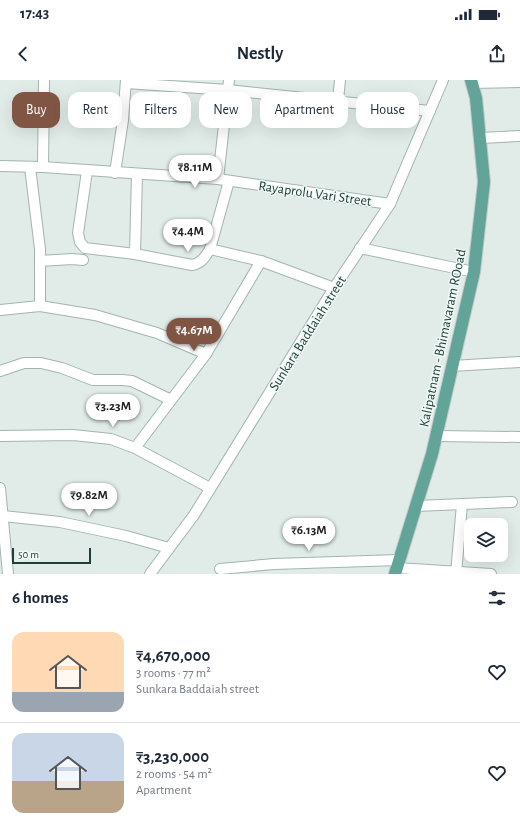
<!DOCTYPE html>
<meta charset="utf-8">
<style>
:root{--surface:#fff;--page:#f2f2f3;--text:#1f2937;--muted:#747a83;--line:#e0e1e3;--accent:#815543}
body{margin:0;font-family:"Alegreya Sans",sans-serif;background:var(--page);color:var(--text);height:100vh;display:flex;flex-direction:column;font-size:15px;white-space:nowrap}
*{box-sizing:border-box;margin:0}
p{font-size:13px;color:var(--muted)}
.icon{flex:none;width:22px;height:22px;fill:none;stroke:currentColor;stroke-width:2;stroke-linecap:round;stroke-linejoin:round}
.map{position:relative;height:494px;overflow:hidden}
.side{display:flex;flex-direction:column;background:var(--surface);flex:1}
.side>*{flex:none}
.top-card{position:absolute;left:12px;top:12px;width:496px;height:36px;display:flex;gap:8px}
.controls{position:absolute;left:464px;top:438px;display:grid;gap:8px}
.controls a{display:grid;place-items:center;width:44px;height:44px;border-radius:8px;background:var(--surface);box-shadow:0 4px 16px #0002;font-size:20px}
.scale{position:absolute;left:12px;bottom:10px;width:79px;box-sizing:border-box;padding-left:4px;border:2px solid #203e39;border-top:0;font-size:11px;line-height:14px;white-space:nowrap;color:#203e39;-webkit-text-stroke:3px #f1f9f6;paint-order:stroke}
.price{position:absolute;translate:-50% -34px;padding:0 9px;border-radius:14px;background:#fff;color:#222;font-size:13px;line-height:26px;filter:drop-shadow(0 1px 2px #0008)}
.price::after{content:'';position:absolute;left:50%;top:24px;width:12px;height:9px;margin-left:-6px;background:inherit;clip-path:polygon(0 0,100% 0,50% 100%)}
.price.active{background:var(--accent);color:#fff}
ul{padding:0;list-style:none}
li{display:flex;align-items:center;gap:12px;height:100px;padding:0 12px}
li+li{border-top:1px solid var(--line)}
li span{display:grid;place-items:center;flex:none;width:112px;height:80px;border-radius:12px;color:#555}
li>.icon{margin-inline-start:auto}
span .icon{width:48px;height:48px;fill:#fffc;stroke-width:1}
li b{font-size:17px}
h2{display:flex;justify-content:space-between;align-items:center;height:48px;padding:0 12px;font-size:17px}
.pill{padding:0 14px;border-radius:12px;background:var(--surface);box-shadow:0 4px 16px #0002;font-size:14px;line-height:36px}
.pill.active{background:var(--accent);color:#fff}
.status{display:flex;justify-content:space-between;align-items:center;height:28px;padding:0 20px;background:var(--surface);direction:ltr}
.status svg{height:11px;fill:currentColor}
header{display:flex;justify-content:space-between;align-items:center;height:52px;padding:0 12px;background:var(--surface);font-size:18px;font-weight:600}
.map>svg:first-child{display:block}
.lines{fill:none;stroke-linecap:round;stroke-linejoin:round}
.minor-casing{stroke:#a3b4b0;stroke-width:12}
.primary-casing{stroke:#c1c9c8;stroke-width:14}
.minor{stroke:#fff;stroke-width:10}
.primary{stroke:#63a499;stroke-width:12}
.labels{text-anchor:middle;stroke-width:3;stroke-linejoin:round;paint-order:stroke}
.street-label{font-size:14px;fill:#203e39;stroke:#f1f9f6}
</style>
<div class="status"><b>17:43</b><svg viewBox="0 0 49 12"><path d="M0 12V9h3v3zM5 12V6h3v6zM10 12V3h3v9zM15 12V0h3v12zM26 1h20v11H26zM47 4h2v5h-2z"/></svg></div>
<header><svg class="icon" aria-label="back" viewBox="0 0 24 24"><path d="M15 5l-7 7 7 7"/></svg>Nestly<svg class="icon" aria-label="share" viewBox="0 0 24 24"><path d="M12 15V3M7 8l5-5 5 5M5 13v7h14v-7"/></svg></header>
<div class="map">
<svg width="520" height="494" viewBox="0 0 520 494">
<rect width="100%" height="100%" fill="#e1ece8"/>
<g class="lines">
<defs>
<g id="minor">
<polyline points="126,3 228,10 430,31"/>
<polyline points="471,3 520,2"/>
<polyline points="338,20 340,0"/>
<polyline points="481,58 520,56"/>
<polyline points="0,86 43,87 218,99 390,124"/>
<polyline points="30,87 40,169 40,226"/>
<polyline points="43,87 44,0"/>
<path d="M 87,91 L 78,153 L 80,162 L 85,168 L 135,174 L 192,185 C 202,183 205,177 210,169 L 261,181 L 334,208"/>
<polyline points="115,93 123,40 126,0"/>
<polyline points="218,99 229,0"/>
<polyline points="360,168 474,192"/>
<polyline points="210,169 229,101"/>
<polyline points="135,174 137,94"/>
<polyline points="40,181 72,179 83,180"/>
<polyline points="0,230 40,226 95,235 157,253 206,274"/>
<polyline points="452,286 520,282"/>
<polyline points="0,291 24,283 41,283 62,288 93,300 122,300 132,301 171,320"/>
<polyline points="0,356 73,355 111,359 135,368 210,408"/>
<polyline points="436,356 520,357"/>
<polyline points="135,368 206,274 261,181"/>
<polyline points="0,408 8,494"/>
<polyline points="416,426 512,422"/>
<polyline points="3,436 60,442 126,456 169,468"/>
<polyline points="397,488 491,494"/>
<polyline points="220,489 274,484 399,480"/>
<polyline points="150,494 194,435 334,208 390,124 443,0"/>
<polyline points="456,494 462,424"/>
</g>
<polyline id="primary" points="395,494 432,374 474,192 484,102 476,18 471,0"/>
</defs>
<use href="#minor" class="minor-casing"/>
<use href="#primary" class="primary-casing"/>
<use href="#minor" class="minor"/>
<use href="#primary" class="primary"/>
</g>
<g class="labels">
<g class="street-label">
<text transform="translate(315 113) rotate(8)" y="5">Rayaprolu Vari Street</text>
<text transform="translate(307 253) rotate(-58)" y="5">Sunkara Baddaiah street</text>
<text transform="translate(442 258) rotate(-78)" y="5">Kalipatnam - Bhimavaram ROoad</text>
</g>
</g>
</svg>
<div class="controls">
<a><svg class="icon" aria-label="layers" viewBox="0 0 24 24"><path d="M12 4l9 5-9 5-9-5zM3 14l9 5 9-5"/></svg></a>
</div>
<div class="scale">50 m</div>
<b class="price" style="left:195px;top:109px">₹8.11M</b>
<b class="price" style="left:188px;top:173px">₹4.4M</b>
<b class="price active" style="left:194px;top:272px">₹4.67M</b>
<b class="price" style="left:113px;top:348px">₹3.23M</b>
<b class="price" style="left:89px;top:437px">₹9.82M</b>
<b class="price" style="left:309px;top:472px">₹6.13M</b>
<div class="top-card">
<a class="pill active">Buy</a>
<a class="pill">Rent</a>
<a class="pill">Filters</a>
<a class="pill">New</a>
<a class="pill">Apartment</a>
<a class="pill">House</a>
</div>
</div>
<section class="side">
<h2>6 homes<svg class="icon" aria-label="filters" viewBox="0 0 24 24"><path d="M4 7h16M4 17h16"/><circle cx="9" cy="7" r="2"/><circle cx="15" cy="17" r="2"/></svg></h2>
<ul>
<li><span style="background:linear-gradient(#ffd9b3 75%,#9aa5b1 0)"><svg class="icon" aria-label="home" viewBox="0 0 24 24"><path d="M3 11l9-7 9 7M6 9v11h12V9"/></svg></span><div><b>₹4,670,000</b><p>3 rooms · 77 m²</p><p>Sunkara Baddaiah street</p></div><svg class="icon" aria-label="heart" viewBox="0 0 24 24"><path d="M12 20l-8-8c-3-5 5-10 8-4 3-6 11-1 8 4z"/></svg></li>
<li><span style="background:linear-gradient(#c9d6e8 60%,#b9a48a 0)"><svg class="icon" aria-label="home" viewBox="0 0 24 24"><path d="M3 11l9-7 9 7M6 9v11h12V9"/></svg></span><div><b>₹3,230,000</b><p>2 rooms · 54 m²</p><p>Apartment</p></div><svg class="icon" aria-label="heart" viewBox="0 0 24 24"><path d="M12 20l-8-8c-3-5 5-10 8-4 3-6 11-1 8 4z"/></svg></li>
</ul>
</section>
